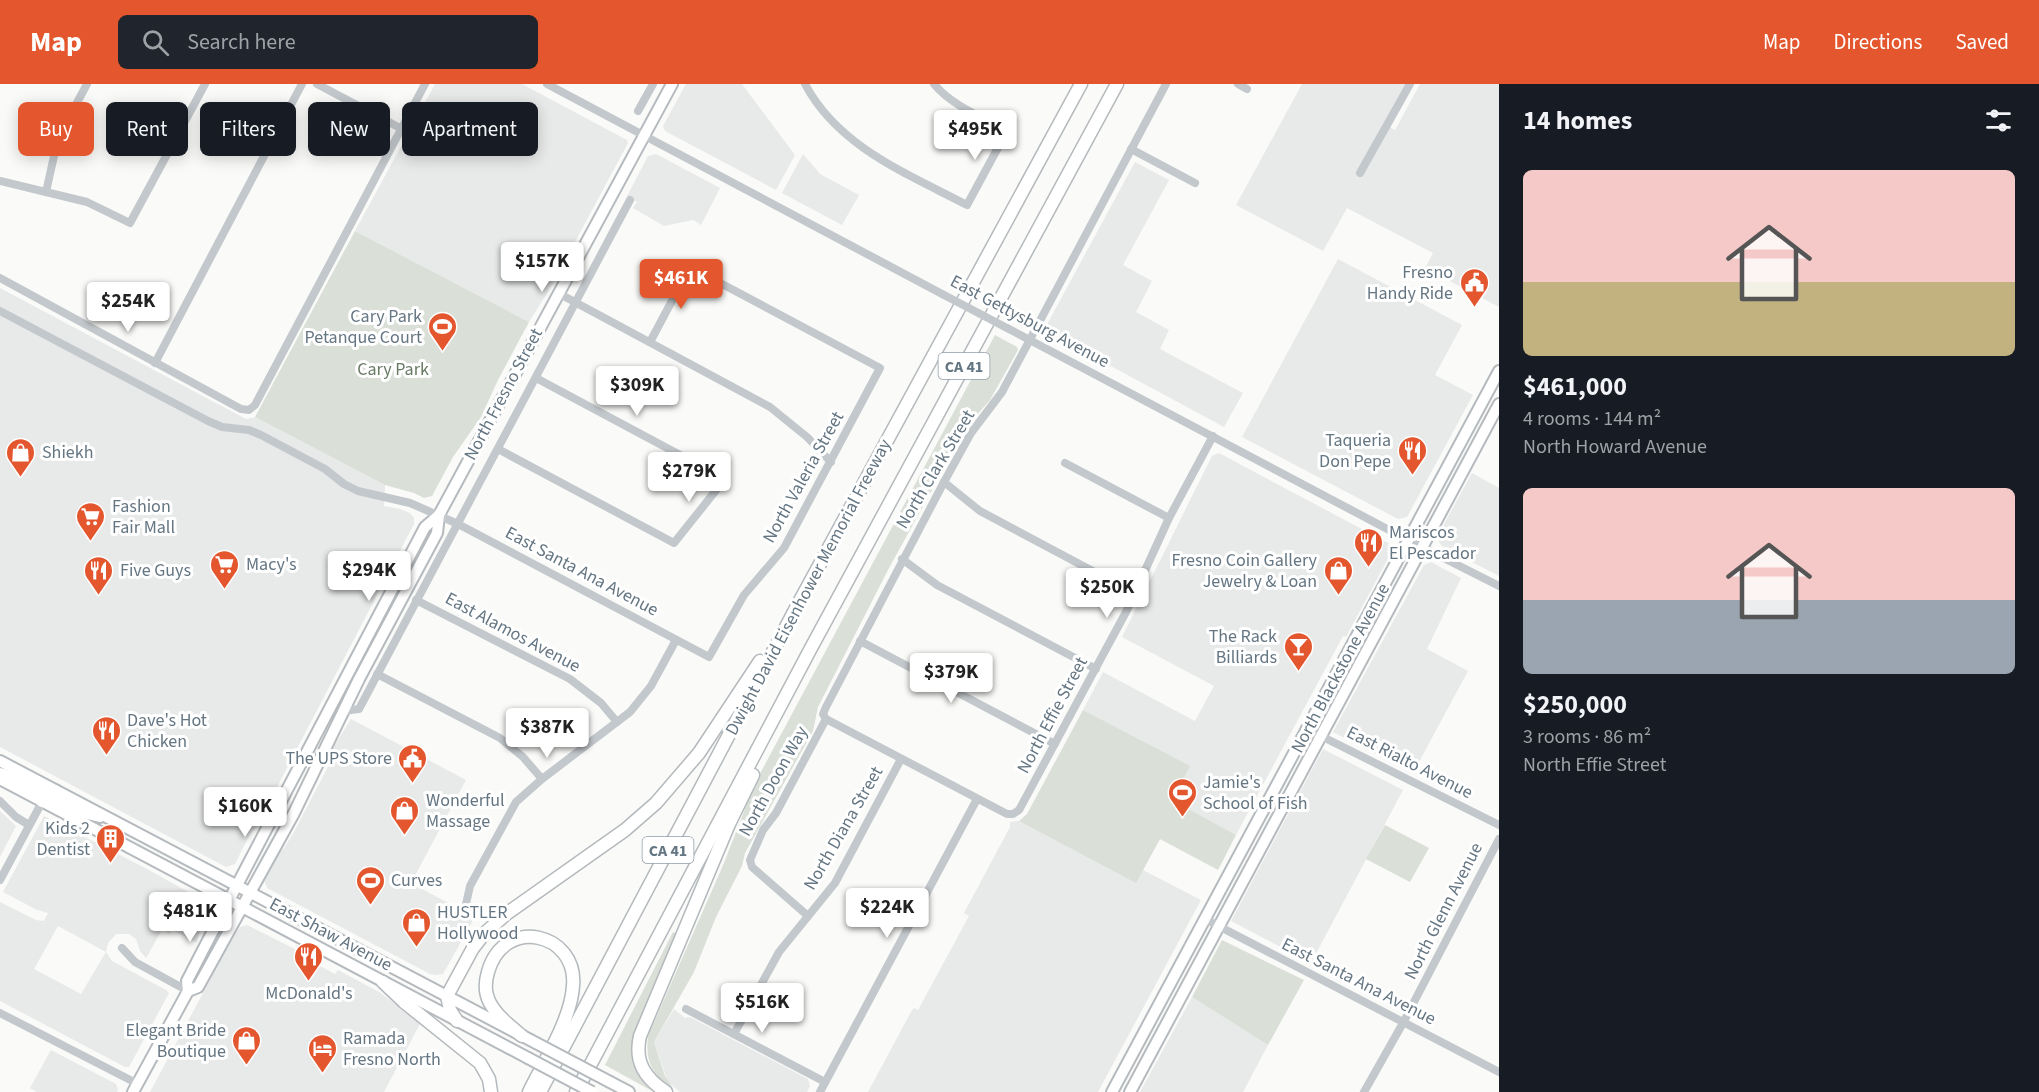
<!DOCTYPE html>
<meta charset="utf-8">
<style>
:root{--surface:#171b24;--page:#20242c;--text:#f1f3f6;--muted:#9ea1a6;--accent:#e4572e}
body{margin:0;font-family:"Source Sans 3",sans-serif;background:var(--page);color:var(--text);height:100vh;display:flex;flex-direction:column;font-size:22px;white-space:nowrap}
*{box-sizing:border-box;margin:0}
p{font-size:20px;color:var(--muted)}
.icon{flex:none;width:33px;height:33px;fill:none;stroke:currentColor;stroke-width:2;stroke-linecap:round;stroke-linejoin:round}
.map{position:relative;flex:1;overflow:hidden}
.sheet{display:flex;flex-direction:column;background:var(--surface);width:540px}
.sheet>*{flex:none}
.banner{position:absolute;left:18px;top:18px;width:570px;height:54px;display:flex;gap:12px}
.price{position:absolute;translate:-50% -51px;padding:0 14px;border-radius:6px;background:#fff;color:#222;font-size:20px;line-height:39px;filter:drop-shadow(0 2px 3px #0008)}
.price::after{content:'';position:absolute;left:50%;top:36px;width:18px;height:14px;margin-left:-9px;background:inherit;clip-path:polygon(0 0,100% 0,50% 100%)}
.price.selected{background:var(--accent);color:#fff}
ul{padding:0;list-style:none}
li{display:grid;align-content:center;gap:12px;height:318px;padding:0 24px}
li span{display:grid;place-items:center;height:186px;border-radius:9px;color:#555}
li>.icon{margin-inline-start:auto}
span .icon{width:108px;height:108px;fill:#fffc;stroke-width:1}
li b{font-size:26px}
h2{display:flex;justify-content:space-between;align-items:center;height:72px;padding:0 24px;font-size:26px}
.chip{padding:0 21px;border-radius:9px;background:var(--surface);box-shadow:0 3px 15px #0003;font-size:21px;line-height:54px}
.chip.selected{background:var(--accent);color:#fff}
header{display:flex;align-items:center;gap:36px;box-sizing:border-box;height:84px;padding:0 30px;background:var(--accent);color:#fff}
header strong{font-size:28px}
nav{display:flex;gap:33px;margin-inline-start:auto;font-size:21px}
.search{width:420px;height:54px;background:var(--page);display:flex;align-items:center;gap:15px;box-sizing:border-box;padding:0 21px;border-radius:9px;color:var(--muted);font-size:22px}
main{display:flex;flex:1;min-height:0}
.map>svg:first-child{display:block}
.built{fill:#e8e9e9;fill-rule:evenodd}
.green{fill:#dadfd7}
.lines{fill:none;stroke-linecap:round;stroke-linejoin:round}
.major-casing{stroke:#b5babe;stroke-width:14}
.highway-casing{stroke:#b4b9bd;stroke-width:15}
.minor{stroke:#c3c8cc;stroke-width:8}
.major{stroke:#fff;stroke-width:10}
.highway{stroke:#fff;stroke-width:12}
.major-bridge-casing{stroke:#b5babe;stroke-width:14;stroke-linecap:butt}
.minor-bridge{stroke:#c3c8cc;stroke-width:8}
.major-bridge{stroke:#fff;stroke-width:10}
.labels{text-anchor:middle;stroke-width:6;stroke-linejoin:round;paint-order:stroke}
.shield{fill:#fff;stroke:#939fa8;stroke-width:1.5}
.shield-label{font-size:16px;font-weight:bold;fill:#657683}
.poi-label{font-size:18px;fill:#657683;stroke:#fff;text-anchor:start}
.street-label{font-size:18px;fill:#657683;stroke:#fff}
.park-label{font-size:18px;fill:#687a64;stroke:#fff}
</style>
<header>
<strong>Map</strong>
<div class="search"><svg class="icon" aria-label="search" viewBox="0 0 24 24"><circle cx="10" cy="10" r="6"/><path d="M15 15l6 6"/></svg>Search here</div>
<nav><a>Map</a><a>Directions</a><a>Saved</a></nav>
</header>
<main>
<div class="map">
<svg width="1499" height="1008" viewBox="0 0 1499 1008">
<rect width="100%" height="100%" fill="#fafaf8"/>
<g class="built">
<polygon points="435,0 522,0 627,56 628,59 551,203 529,238 355,147"/>
<polygon points="686,0 742,0 795,71 776,106 665,47 663,42"/>
<polygon points="1302,0 1413,0 1390,43 1395,46 1420,0 1499,0 1499,223 1425,184 1433,169 1347,124 1323,167 1236,121"/>
<polygon points="656,70 720,104 701,141 693,136 664,142 633,124 637,118 627,112 648,72"/>
<polygon points="803,70 820,90 859,111 842,141 782,109"/>
<polygon points="1135,78 1169,96 1123,181 1152,197 1136,228 1169,246 1160,265 1243,309 1224,343 1044,246"/>
<polygon points="1338,175 1462,241 1435,291 1473,311 1407,433 1398,435 1242,353"/>
<polygon points="0,204 246,335 255,333 385,401 384,422 400,425 410,429 414,434 414,440 275,707 257,743 250,750 235,780 226,783 0,663"/>
<polygon points="1219,369 1390,460 1392,467 1346,553 1343,552 1236,751 1171,716 1189,683 1083,626 1103,588 1195,637 1214,602 1122,553 1212,372"/>
<polygon points="1472,389 1499,404 1499,492 1443,463 1439,458 1438,451"/>
<polygon points="1431,478 1461,494 1427,565 1468,587 1413,689 1333,648 1424,481"/>
<polygon points="351,635 466,696 411,799 452,821 454,827 460,832 476,831 443,890 437,891 430,890 267,804 264,796 278,769 284,764 294,748 332,675 331,667"/>
<polygon points="1323,665 1403,706 1311,879 1231,837"/>
<polygon points="0,727 16,742 0,773"/>
<path d="M 44,732 L 149,786 L 208,819 L 210,828 L 201,842 L 197,859 L 172,846 L 170,850 L 162,846 L 146,874 L 140,867 L 136,855 L 129,850 L 116,850 L 108,859 L 106,868 L 112,877 L 166,906 L 169,909 L 129,983 L 125,983 L 0,917 L 0,818 L 36,836 L 44,837 L 48,829 L 37,826 L 3,808 ZM 58,842 L 106,868 L 81,910 L 34,885 Z"/>
<polygon points="1019,737 1136,798 1143,786 1201,816 1098,1008 868,1008 911,928 914,924 918,926 969,832 964,829 1010,743 1010,738"/>
<polygon points="247,841 297,866 303,873 335,890 338,886 381,909 420,940 384,1008 150,1008 233,853 240,843"/>
<polygon points="1192,913 1268,961 1243,1008 1140,1008"/>
<polygon points="674,925 685,934 690,933 808,995 810,1002 807,1008 680,1008 668,998 654,958"/>
<polygon points="51,966 116,1000 118,1005 117,1008 37,1008 30,1004"/>
</g>
<g class="green">
<polygon points="355,147 529,238 498,296 481,333 453,373 432,412 424,414 414,409 385,401 255,333"/>
<path d="M 995,251 L 1017,263 L 1018,266 L 990,316 L 968,341 L 889,484 L 818,623 L 813,647 L 745,769 L 742,782 L 716,833 L 694,888 L 654,958 L 665,992 L 673,1004 C 652,990 645,978 648,952 L 724,779 L 755,699 Z"/>
<polygon points="1083,626 1190,682 1172,716 1236,751 1218,786 1160,755 1136,799 1019,737 1027,730"/>
<polygon points="1385,741 1429,764 1410,798 1366,775"/>
<path d="M 673,848 L 677,850 L 634,948 C 629,974 632,989 652,1007 L 605,981 Z"/>
<polygon points="1222,856 1304,896 1268,961 1192,913"/>
</g>
<g class="lines">
<defs>
<g id="major">
<polyline points="0,677 536,959"/>
<path d="M 0,689 C 16,693 39,714 55,706"/>
<polyline points="0,695 528,974"/>
<polyline points="42,718 48,713 52,714 83,729 100,733"/>
<polyline points="188,907 198,903 294,729 359,595 437,449 439,431"/>
<polyline points="610,998 629,1008"/>
<polyline points="133,1008 188,907 187,897 204,864 425,443 439,431 672,0"/>
<polyline points="1112,1008 1499,287"/>
<polyline points="1130,1008 1499,320"/>
</g>
<g id="highway">
<polyline points="383,898 404,918 480,979 489,995 491,1008"/>
<polyline points="457,937 450,926 447,912 473,864 484,850 506,830 625,746 656,719 699,669 760,577"/>
<path d="M 522,952 C 510,942 497,932 490,919 C 485,910 485,898 488,888 C 504,831 578,849 573,902 C 571,936 544,977 529,1008"/>
<polyline points="540,1008 796,524 1081,0"/>
<polyline points="576,1008 811,564 1117,0"/>
<path d="M 666,1008 C 645,994 634,978 640,952 L 729,740 L 753,691"/>
</g>
</defs>
<use href="#major" class="major-casing"/>
<use href="#highway" class="highway-casing"/>
<g class="minor">
<polyline points="317,0 402,45"/>
<polyline points="547,0 944,211"/>
<path d="M 805,0 C 838,63 908,90 967,121 L 1007,47 C 982,33 952,22 934,0"/>
<polyline points="1166,0 1002,308 971,349 944,398 826,623 823,630 826,635 1007,730 1013,730 1019,726 1126,528 1169,434 1213,352"/>
<polyline points="1238,0 1247,5"/>
<polyline points="638,27 653,0"/>
<polyline points="1131,65 1195,99"/>
<polyline points="1360,89 1410,0"/>
<polyline points="0,97 87,118 130,139 205,0"/>
<polyline points="46,108 58,54 87,0"/>
<polyline points="0,194 241,325 249,326 255,321 425,0"/>
<polyline points="558,209 770,323 807,353 831,378"/>
<polyline points="0,227 208,337 222,343 249,346 261,351 325,385 344,400 358,407 410,419 458,440 709,573 744,511 784,464 880,284 690,183 650,258"/>
<polyline points="1007,244 1408,456 1499,502"/>
<polyline points="155,279 302,0"/>
<polyline points="498,365 674,459 725,395 536,294"/>
<polyline points="1065,379 1169,434"/>
<polyline points="944,398 980,427 1134,509"/>
<polyline points="902,475 937,501 1096,585"/>
<polyline points="416,516 570,595 601,619 617,638"/>
<polyline points="860,557 1055,660"/>
<polyline points="377,590 500,654 523,673 542,695"/>
<polyline points="343,627 359,625 630,116"/>
<polyline points="1305,649 1321,652 1499,741"/>
<polyline points="0,717 16,733 29,741"/>
<polyline points="0,796 42,718"/>
<polyline points="466,820 470,802 516,718 542,695 630,628 651,602 676,556"/>
<polyline points="808,832 752,783 750,776 763,746 776,729 826,635"/>
<polyline points="1205,835 1499,988"/>
<polyline points="122,864 135,878 188,907"/>
<polyline points="686,925 825,998"/>
<polyline points="0,929 138,1000"/>
<polyline points="734,950 779,868 835,799 901,675"/>
<polyline points="820,1008 977,715"/>
<polyline points="1364,1008 1403,939 1499,755"/>
</g>
<use href="#major" class="major"/>
<use href="#highway" class="highway"/>
<defs>
<g id="major-bridge">
<polyline points="536,959 610,998"/>
<polyline points="528,974 592,1008"/>
</g>
</defs>
<use href="#major-bridge" class="major-bridge-casing"/>
<polyline class="minor-bridge" points="944,211 1007,244"/>
<use href="#major-bridge" class="major-bridge"/>
</g>
<defs>
<symbol id="civic-pin" viewBox="-11 -11 22 30"><path d="M0 17L-7.5 6A9.5 9.5 0 1 1 7.5 6Z" fill="#e4572e" stroke="#fff"/><path d="M-.6-6.5H3V-4.5H.6V-3L4-1V1h2V6H-6V1h2V-1L-.6-3ZM-1.2 2.5V6h2.4V2.5Z" fill="#fff"/></symbol>
<symbol id="stadium-pin" viewBox="-11 -11 22 30"><path d="M0 17L-7.5 6A9.5 9.5 0 1 1 7.5 6Z" fill="#e4572e" stroke="#fff"/><path d="M0-5a6.5 5 0 1 0 0 10a6.5 5 0 1 0 0-10ZM-3.5-1.8h7v3.6h-7Z" fill="#fff"/></symbol>
<symbol id="restaurant-pin" viewBox="-11 -11 22 30"><path d="M0 17L-7.5 6A9.5 9.5 0 1 1 7.5 6Z" fill="#e4572e" stroke="#fff"/><path d="M-5-6h1v4h1v-4h1v4h1v-4h1v5L-1.5 .5V6h-2V.5L-5-1ZM5-6V6H3V1.5H1.5Q1.5-4 5-6Z" fill="#fff"/></symbol>
<symbol id="shop-pin" viewBox="-11 -11 22 30"><path d="M0 17L-7.5 6A9.5 9.5 0 1 1 7.5 6Z" fill="#e4572e" stroke="#fff"/><path d="M-5-2.5h2.3a2.7 3.5 0 0 1 5.4 0H5L5.5 6h-11ZM-1.5-2.5h3a1.5 2.3 0 0 0-3 0Z" fill="#fff"/></symbol>
<symbol id="supermarket-pin" viewBox="-11 -11 22 30"><path d="M0 17L-7.5 6A9.5 9.5 0 1 1 7.5 6Z" fill="#e4572e" stroke="#fff"/><path d="M-6-5.5h2.5l.6 2H6L4.5 2H-2.5L-4.4-4H-6ZM-1.5 3.2a1.3 1.3 0 1 0 .1 0ZM3 3.2a1.3 1.3 0 1 0 .1 0Z" fill="#fff"/></symbol>
<symbol id="bar-pin" viewBox="-11 -11 22 30"><path d="M0 17L-7.5 6A9.5 9.5 0 1 1 7.5 6Z" fill="#e4572e" stroke="#fff"/><path d="M-6-5H6L.8 .8V4.5H3.5V6h-7V4.5H-.8V.8Z" fill="#fff"/></symbol>
<symbol id="building-pin" viewBox="-11 -11 22 30"><path d="M0 17L-7.5 6A9.5 9.5 0 1 1 7.5 6Z" fill="#e4572e" stroke="#fff"/><path d="M-4-6H4V6H1V3H-1V6H-4ZM-2.5-4.3h1.7v1.8h-1.7ZM.8-4.3h1.7v1.8H.8ZM-2.5-1h1.7V.8h-1.7ZM.8-1h1.7V.8H.8Z" fill="#fff"/></symbol>
<symbol id="hotel-pin" viewBox="-11 -11 22 30"><path d="M0 17L-7.5 6A9.5 9.5 0 1 1 7.5 6Z" fill="#e4572e" stroke="#fff"/><path d="M-6-4.5h1.5V1H6V5H4.5V3h-9V5H-6ZM-4 0a1.8 1.8 0 1 1 3.6 0ZM.5 0V-2.5h3Q6-2.5 6 0Z" fill="#fff"/></symbol>
</defs>
<g fill-rule="evenodd">
<use href="#civic-pin" x="1458" y="182" width="33" height="45"/>
<use href="#stadium-pin" x="426" y="226" width="33" height="45"/>
<use href="#restaurant-pin" x="1396" y="350" width="33" height="45"/>
<use href="#shop-pin" x="4" y="352" width="33" height="45"/>
<use href="#supermarket-pin" x="74" y="416" width="33" height="45"/>
<use href="#restaurant-pin" x="1352" y="442" width="33" height="45"/>
<use href="#supermarket-pin" x="208" y="464" width="33" height="45"/>
<use href="#restaurant-pin" x="82" y="470" width="33" height="45"/>
<use href="#shop-pin" x="1322" y="470" width="33" height="45"/>
<use href="#bar-pin" x="1282" y="546" width="33" height="45"/>
<use href="#restaurant-pin" x="90" y="630" width="33" height="45"/>
<use href="#civic-pin" x="396" y="658" width="33" height="45"/>
<use href="#stadium-pin" x="1166" y="692" width="33" height="45"/>
<use href="#shop-pin" x="388" y="710" width="33" height="45"/>
<use href="#building-pin" x="94" y="738" width="33" height="45"/>
<use href="#stadium-pin" x="354" y="780" width="33" height="45"/>
<use href="#shop-pin" x="400" y="822" width="33" height="45"/>
<use href="#restaurant-pin" x="292" y="856" width="33" height="45"/>
<use href="#shop-pin" x="230" y="940" width="33" height="45"/>
<use href="#hotel-pin" x="306" y="948" width="33" height="45"/>
</g>
<g class="labels">
<g class="shield">
<rect x="938.5" y="269" width="51" height="26" rx="4.5"/>
<rect x="642.5" y="753" width="51" height="26" rx="4.5"/>
</g>
<g class="shield-label">
<text x="964" y="288">CA 41</text>
<text x="668" y="772">CA 41</text>
</g>
<g class="poi-label">
<text x="1453" y="194" text-anchor="end">Fresno<tspan x="1453" dy="21">Handy Ride</tspan></text>
<text x="422" y="238" text-anchor="end">Cary Park<tspan x="422" dy="21">Petanque Court</tspan></text>
<text x="1391" y="362" text-anchor="end">Taqueria<tspan x="1391" dy="21">Don Pepe</tspan></text>
<text x="42" y="374">Shiekh</text>
<text x="112" y="428">Fashion<tspan x="112" dy="21">Fair Mall</tspan></text>
<text x="1389" y="454">Mariscos<tspan x="1389" dy="21">El Pescador</tspan></text>
<text x="1317" y="482" text-anchor="end">Fresno Coin Gallery<tspan x="1317" dy="21">Jewelry &amp; Loan</tspan></text>
<text x="246" y="486">Macy's</text>
<text x="120" y="492">Five Guys</text>
<text x="1277" y="558" text-anchor="end">The Rack<tspan x="1277" dy="21">Billiards</tspan></text>
<text x="127" y="642">Dave's Hot<tspan x="127" dy="21">Chicken</tspan></text>
<text x="392" y="680" text-anchor="end">The UPS Store</text>
<text x="1203" y="704">Jamie's<tspan x="1203" dy="21">School of Fish</tspan></text>
<text x="426" y="722">Wonderful<tspan x="426" dy="21">Massage</tspan></text>
<text x="90" y="750" text-anchor="end">Kids 2<tspan x="90" dy="21">Dentist</tspan></text>
<text x="391" y="802">Curves</text>
<text x="437" y="834">HUSTLER<tspan x="437" dy="21">Hollywood</tspan></text>
<text x="309" y="915" text-anchor="middle">McDonald's</text>
<text x="226" y="952" text-anchor="end">Elegant Bride<tspan x="226" dy="21">Boutique</tspan></text>
<text x="343" y="960">Ramada<tspan x="343" dy="21">Fresno North</tspan></text>
</g>
<g class="street-label">
<text transform="translate(1030 237) rotate(28)" y="6">East Gettysburg Avenue</text>
<text transform="translate(503 310) rotate(-62)" y="6">North Fresno Street</text>
<text transform="translate(935 385) rotate(-59)" y="6">North Clark Street</text>
<text transform="translate(803 393) rotate(-61)" y="6">North Valeria Street</text>
<text transform="translate(582 487) rotate(28)" y="6">East Santa Ana Avenue</text>
<text transform="translate(808 503) rotate(-62)" y="6">Dwight David Eisenhower Memorial Freeway</text>
<text transform="translate(513 548) rotate(28)" y="6">East Alamos Avenue</text>
<text transform="translate(1340 584) rotate(-62)" y="6">North Blackstone Avenue</text>
<text transform="translate(1052 631) rotate(-62)" y="6">North Effie Street</text>
<text transform="translate(1410 678) rotate(27)" y="6">East Rialto Avenue</text>
<text transform="translate(773 697) rotate(-61)" y="6">North Doon Way</text>
<text transform="translate(843 744) rotate(-60)" y="6">North Diana Street</text>
<text transform="translate(1443 827) rotate(-63)" y="6">North Glenn Avenue</text>
<text transform="translate(331 850) rotate(28)" y="6">East Shaw Avenue</text>
<text transform="translate(1359 897) rotate(27)" y="6">East Santa Ana Avenue</text>
</g>
<g class="park-label">
<text x="393" y="291">Cary Park</text>
</g>
</g>
</svg>
<b class="price" style="left:975px;top:77px">$495K</b>
<b class="price" style="left:542px;top:209px">$157K</b>
<b class="price selected" style="left:681px;top:226px">$461K</b>
<b class="price" style="left:128px;top:249px">$254K</b>
<b class="price" style="left:637px;top:333px">$309K</b>
<b class="price" style="left:689px;top:419px">$279K</b>
<b class="price" style="left:369px;top:518px">$294K</b>
<b class="price" style="left:1107px;top:535px">$250K</b>
<b class="price" style="left:951px;top:620px">$379K</b>
<b class="price" style="left:547px;top:675px">$387K</b>
<b class="price" style="left:245px;top:754px">$160K</b>
<b class="price" style="left:887px;top:855px">$224K</b>
<b class="price" style="left:190px;top:859px">$481K</b>
<b class="price" style="left:762px;top:950px">$516K</b>
<div class="banner">
<a class="chip selected">Buy</a>
<a class="chip">Rent</a>
<a class="chip">Filters</a>
<a class="chip">New</a>
<a class="chip">Apartment</a>
</div>
</div>
<section class="sheet">
<h2>14 homes<svg class="icon" aria-label="filters" viewBox="0 0 24 24"><path d="M4 7h16M4 17h16"/><circle cx="9" cy="7" r="2"/><circle cx="15" cy="17" r="2"/></svg></h2>
<ul>
<li><span style="background:linear-gradient(#f6c9c9 60%,#c2b280 0)"><svg class="icon" aria-label="home" viewBox="0 0 24 24"><path d="M3 11l9-7 9 7M6 9v11h12V9"/></svg></span><div><b>$461,000</b><p>4 rooms · 144 m²</p><p>North Howard Avenue</p></div></li>
<li><span style="background:linear-gradient(#f6c9c9 60%,#9aa5b1 0)"><svg class="icon" aria-label="home" viewBox="0 0 24 24"><path d="M3 11l9-7 9 7M6 9v11h12V9"/></svg></span><div><b>$250,000</b><p>3 rooms · 86 m²</p><p>North Effie Street</p></div></li>
</ul>
</section>
</main>
